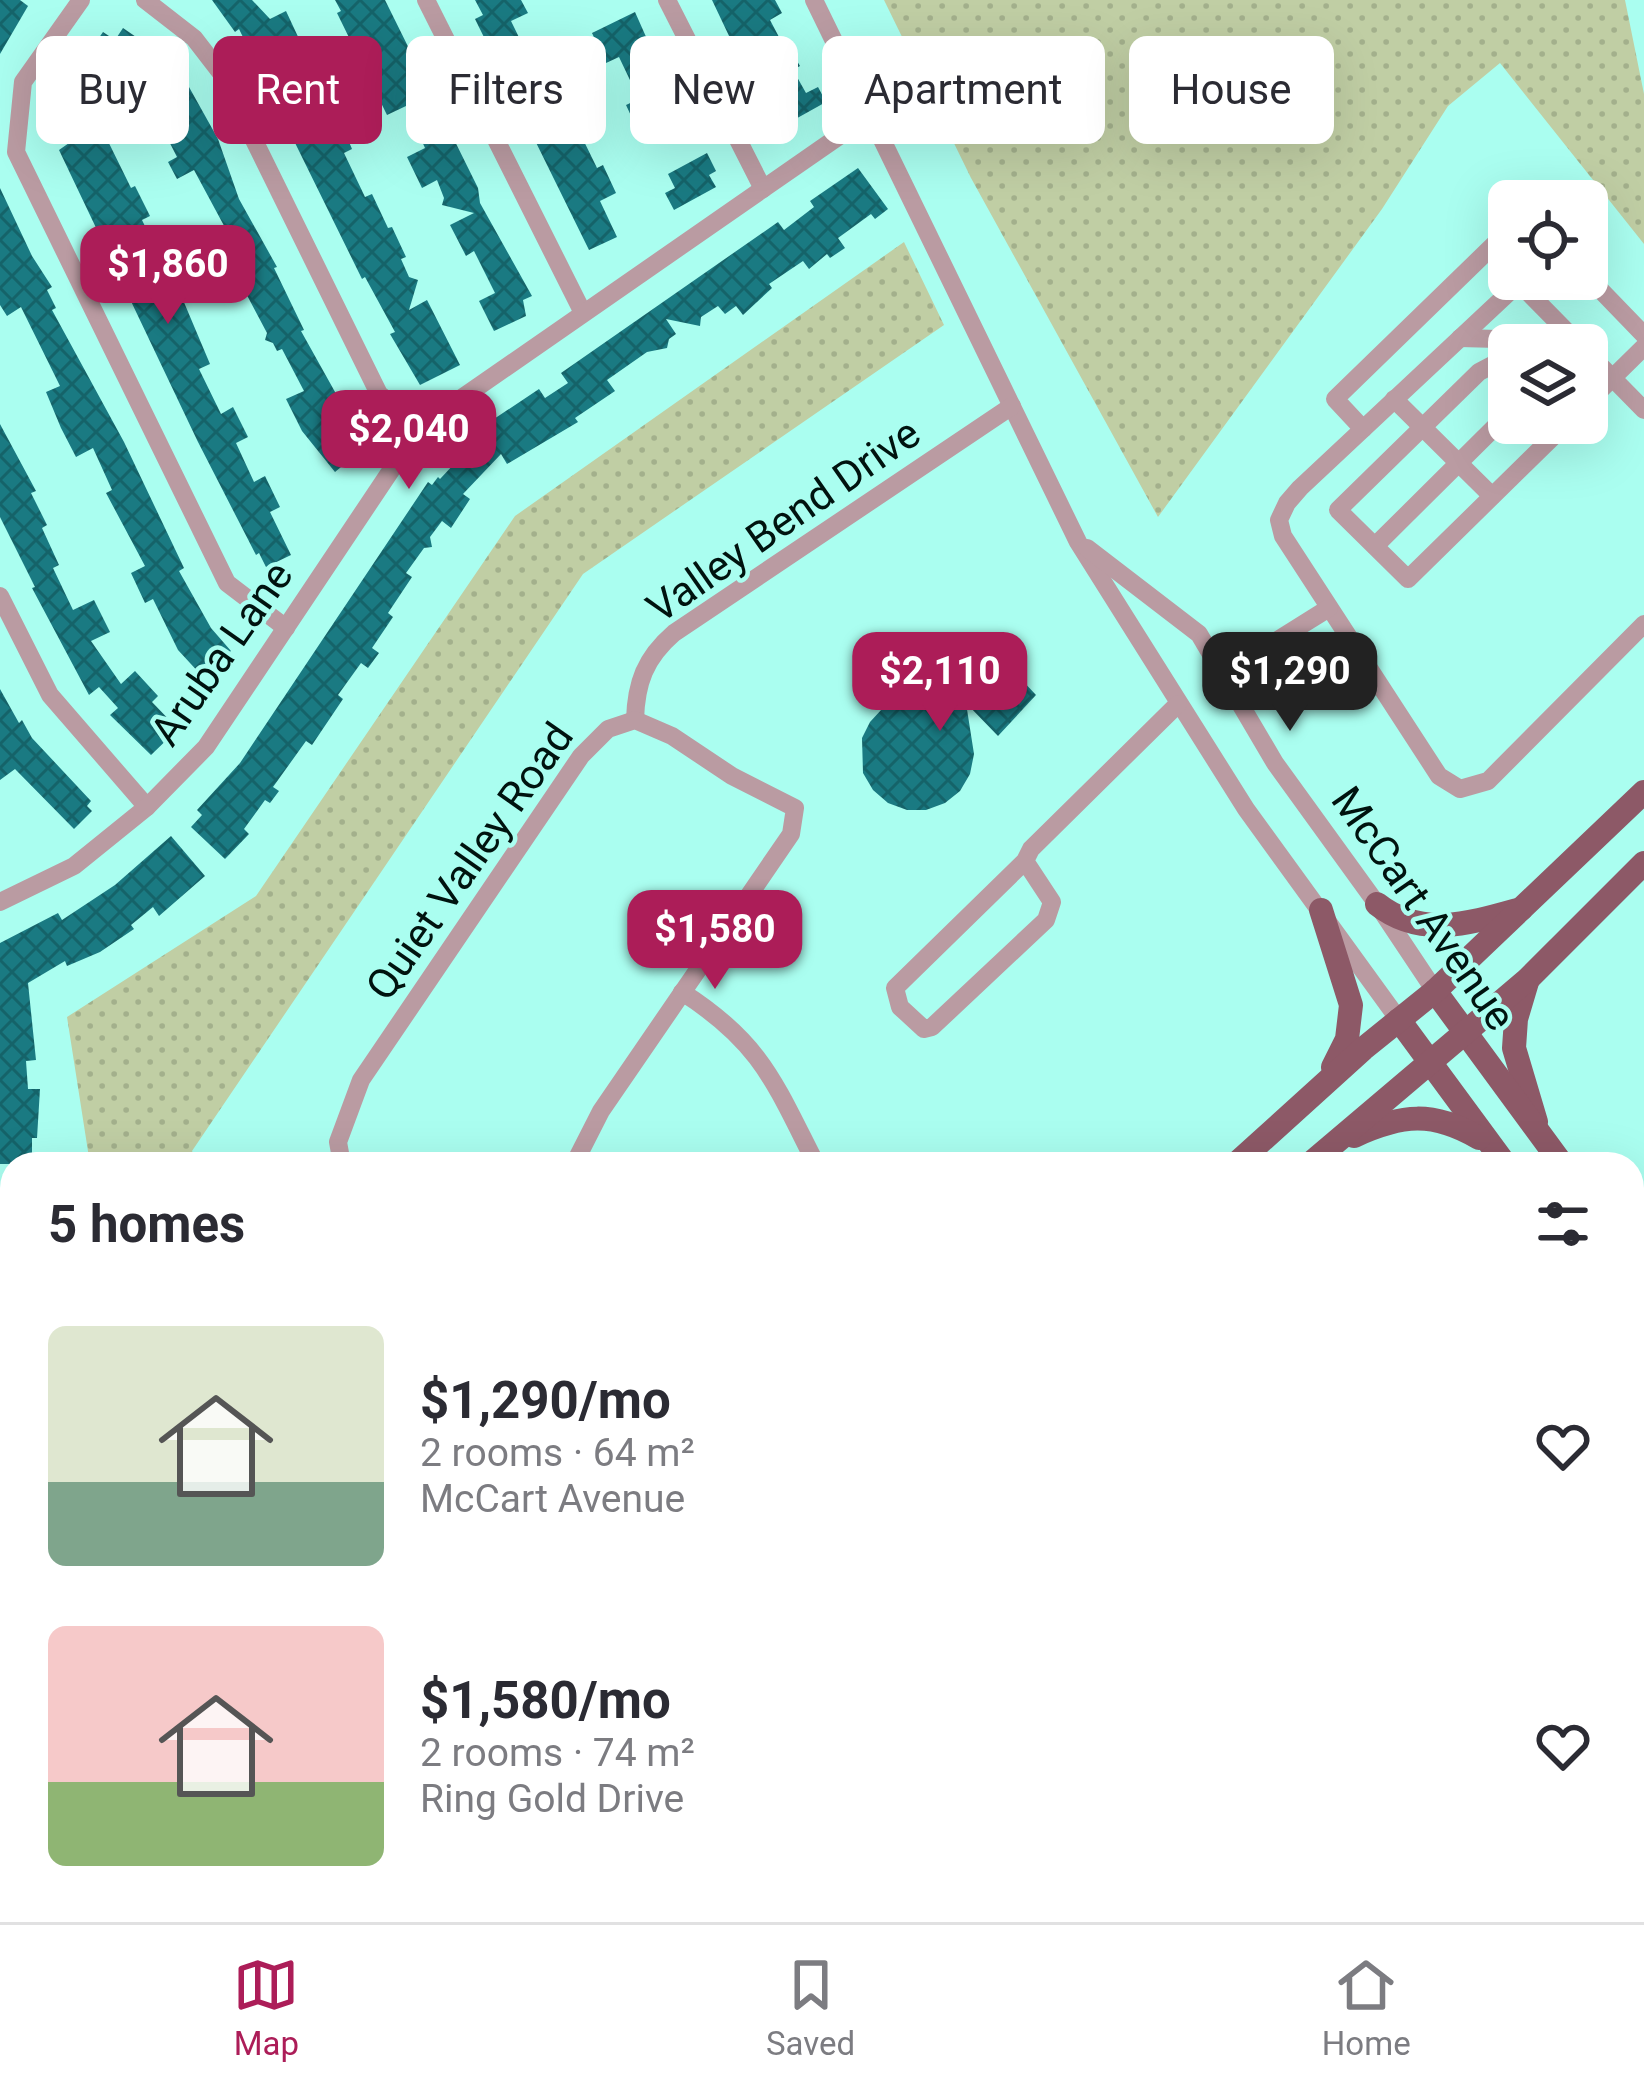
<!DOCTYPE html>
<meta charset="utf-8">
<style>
:root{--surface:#fff;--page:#f2f2f3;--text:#2b2b33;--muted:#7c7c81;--line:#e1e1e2;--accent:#ac1d58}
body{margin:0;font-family:Roboto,sans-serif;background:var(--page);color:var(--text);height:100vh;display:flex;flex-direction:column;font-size:45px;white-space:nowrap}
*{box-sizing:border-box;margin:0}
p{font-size:39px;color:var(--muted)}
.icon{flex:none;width:66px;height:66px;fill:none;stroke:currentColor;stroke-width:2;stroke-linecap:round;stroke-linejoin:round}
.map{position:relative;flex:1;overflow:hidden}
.details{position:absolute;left:0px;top:1152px;width:1644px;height:771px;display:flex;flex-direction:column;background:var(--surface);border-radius:36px 36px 0 0;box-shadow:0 12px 48px #0002}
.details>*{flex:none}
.banner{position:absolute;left:36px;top:36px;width:1572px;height:108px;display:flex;gap:24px}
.buttons{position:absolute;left:1488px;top:180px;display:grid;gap:24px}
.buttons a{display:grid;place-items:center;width:120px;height:120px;border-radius:18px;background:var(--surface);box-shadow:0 12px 48px #0002;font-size:60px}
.price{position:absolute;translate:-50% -102px;padding:0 27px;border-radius:24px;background:var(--accent);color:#fff;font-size:39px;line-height:78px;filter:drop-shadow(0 3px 6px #0008)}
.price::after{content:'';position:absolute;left:50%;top:72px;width:36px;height:27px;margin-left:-18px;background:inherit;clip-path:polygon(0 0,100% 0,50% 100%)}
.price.active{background:#222;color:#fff}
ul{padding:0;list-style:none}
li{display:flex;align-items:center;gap:36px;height:300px;padding:0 48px}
li span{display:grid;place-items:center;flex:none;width:336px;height:240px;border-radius:18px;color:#555}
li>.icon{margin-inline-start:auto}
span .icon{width:144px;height:144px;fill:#fffc;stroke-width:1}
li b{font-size:51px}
h2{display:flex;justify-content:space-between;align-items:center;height:144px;padding:0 48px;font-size:51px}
.pill{padding:0 42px;border-radius:18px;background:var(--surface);box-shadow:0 12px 48px #0002;font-size:42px;line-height:108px}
.pill.active{background:var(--accent);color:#fff}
.dock{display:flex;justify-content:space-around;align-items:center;height:168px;border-top:3px solid var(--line);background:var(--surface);font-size:33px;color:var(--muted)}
.dock a{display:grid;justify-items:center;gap:6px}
.dock .active{color:var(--accent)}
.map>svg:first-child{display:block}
.grass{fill:url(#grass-dots)}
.building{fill:url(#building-cross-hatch)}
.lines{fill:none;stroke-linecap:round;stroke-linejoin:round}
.minor{stroke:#ba9ba2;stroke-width:18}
.major{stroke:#8d5967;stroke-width:24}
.labels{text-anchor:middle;stroke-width:9;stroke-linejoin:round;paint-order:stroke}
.street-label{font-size:42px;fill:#00130f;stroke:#aafef0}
</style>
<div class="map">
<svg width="1644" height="1922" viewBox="0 0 1644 1922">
<defs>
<pattern id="grass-dots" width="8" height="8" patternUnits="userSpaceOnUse" patternTransform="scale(3)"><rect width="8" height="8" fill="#c0cea4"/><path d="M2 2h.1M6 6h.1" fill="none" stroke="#a3b08c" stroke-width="1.8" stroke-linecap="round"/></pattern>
<pattern id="building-cross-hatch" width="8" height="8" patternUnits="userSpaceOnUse" patternTransform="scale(3)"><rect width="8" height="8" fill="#1a7a82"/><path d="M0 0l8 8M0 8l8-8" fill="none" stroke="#156369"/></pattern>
</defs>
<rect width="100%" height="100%" fill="#aafef0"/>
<g class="grass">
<polygon points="884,0 1625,0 1644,94 1644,244 1500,63 1448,106 1382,209 1158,517 971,178"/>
<polygon points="904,242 944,325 583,574 192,1151 199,1164 90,1164 67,1017 256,896 515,516"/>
<polygon points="12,1662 12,1911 21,1911 0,1921 0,1684"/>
</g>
<g class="building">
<polygon points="0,0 20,0 28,6 0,54"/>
<polygon points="212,0 252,0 270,19 286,11 300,41 283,49 304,91 320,82 341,120 345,118 353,134 347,137 352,149 344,153 365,197 372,194 388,228 392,227 406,257 401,259 409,277 418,280 409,310 427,300 460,365 420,385 390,334 395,332 365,277 362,279 239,29 235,32"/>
<polygon points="335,0 385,0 478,188 480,203 532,296 523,300 526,316 494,331 479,301 495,293 474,251 466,256 450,225 474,213 442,205 444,198 437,180 422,188 407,157 425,148 406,106 387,115 337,13 341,11"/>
<polygon points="475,0 521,0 528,13 511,21 531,62 546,55 581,120 575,123 597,168 603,165 616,193 600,201 617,237 589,250 475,19 483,15"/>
<polygon points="712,0 775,0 782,13 770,20 789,56 793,54 800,66 793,70 806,93 818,87 826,102 783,126 776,111 767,116"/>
<polygon points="635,12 675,102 670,104 677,118 640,135 626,105 639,99 619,57 606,63 592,33"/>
<polygon points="123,28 139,39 134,47 154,68 163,59 189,87 218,139 239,199 277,267 274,268 304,330 301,331 349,417 352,415 364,430 354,438 363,449 335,472 302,431 286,399 304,391 282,349 277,351 273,343 265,340 267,333 241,284 237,286 222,255 236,248 194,170 177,179 168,162 177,157 148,100 139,109 87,55 103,32 115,40"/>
<polygon points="104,106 114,124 103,131 131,188 135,186 150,216 142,220 160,257 152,262 174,304 183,300 210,364 199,369 221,414 233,407 248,437 236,443 254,482 265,476 280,507 270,512 291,555 266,567 259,553 256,555 198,442 59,150 69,143 62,132"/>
<polygon points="707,153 716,171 709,175 716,187 674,210 665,193 675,188 668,174"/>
<polygon points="858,168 888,209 875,219 871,214 838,238 845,248 830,258 827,254 809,269 803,261 769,284 772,288 743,315 736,306 725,314 718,306 701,317 700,326 666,319 676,334 669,339 667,348 647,352 607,380 615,391 575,418 578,422 507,464 501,454 463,494 470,499 451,528 442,521 430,537 432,547 424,548 406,573 412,577 388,613 393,617 372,648 379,653 368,668 361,663 338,695 343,699 312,745 306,741 273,787 279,791 270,803 265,800 244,829 249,834 225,859 191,827 202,815 197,810 240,763 428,482 432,485 438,477 440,479 485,431 482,427 539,389 545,398 568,383 561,373 778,222 784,230 814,207 810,201"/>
<polygon points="0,188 32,256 52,287 47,290 56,308 52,310 124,442 184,568 179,571 211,628 231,651 202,676 178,650 153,599 145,603 131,573 145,566 106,493 112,490 93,448 76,457 61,428 46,392 60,386 21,307 7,316 0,305"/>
<polygon points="0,424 36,491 31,493 47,525 42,528 59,565 53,568 73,610 94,600 110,632 91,641 121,684 135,671 158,696 152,702 178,729 151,755 110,715 118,708 99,687 89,695 32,588 35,587 0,517"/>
<polygon points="986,642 1036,695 998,736 966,703 974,754 970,774 960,791 945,803 926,810 907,810 888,803 873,790 863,773 862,738 870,722 882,709 914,697 965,702 945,682"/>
<polygon points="0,689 19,723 22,720 32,738 91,801 87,806 92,811 74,829 15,769 0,780"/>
<polygon points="171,836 205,876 159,916 153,907 131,925 134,929 100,952 67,966 65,961 28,983 36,1060 26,1061 28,1089 40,1089 37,1138 32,1138 32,1164 0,1164 0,943 58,913 62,920 115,885"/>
</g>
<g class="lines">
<g class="minor">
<polyline points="81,0 23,82 16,152 227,583 286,628"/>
<polyline points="145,0 194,38 221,73 379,394 420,427"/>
<polyline points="426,0 583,313"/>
<polyline points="667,0 763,189"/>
<polyline points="814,0 1078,542 1246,809 1399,1020"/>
<polyline points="1587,276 1644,335"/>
<polyline points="1460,338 1576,341"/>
<polyline points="1580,345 1519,283 1300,488 1287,503 1279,520 1283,536 1439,776 1460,789 1488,781 1644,624"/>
<polyline points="1587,352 1644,410"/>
<polyline points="1509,362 1498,362 1479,372 1338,510 1408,579 1567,423"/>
<polyline points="1394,399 1492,496"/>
<polyline points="1587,403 1644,347"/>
<polyline points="1363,429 1335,399 1509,230"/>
<polyline points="1375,546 1509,413"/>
<polyline points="1087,548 1199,634 1275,763 1377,904 1435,991"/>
<polyline points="0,596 50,695 147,807"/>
<polyline points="1223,674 1329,608"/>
<path d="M 635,720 C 636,683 645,658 674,633 L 1012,406"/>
<polyline points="1025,861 895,988 900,1007 924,1029 932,1027 1046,920 1052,902 1025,861 1031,849 1178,704"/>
<polyline points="0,902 74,866 147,807 206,747 420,427 871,114"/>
<path d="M 682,992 C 762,1043 775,1084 816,1164"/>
<polyline points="342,1164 338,1142 361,1080 581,756 608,729 635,720 672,736 732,776 795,808 791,834 601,1111 574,1164"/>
<polyline points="1632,1375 1644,1389"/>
<polyline points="1632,1433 1644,1416"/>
<polyline points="1632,1490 1644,1498"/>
<polyline points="1632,1786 1644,1794"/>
<polyline points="151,1911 157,1922"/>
<polyline points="811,1911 831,1922"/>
<polyline points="1472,1911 1488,1922"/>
<polyline points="65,1922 88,1911"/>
<polyline points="889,1922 902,1911"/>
<polyline points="1174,1922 1181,1911"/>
<polyline points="1420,1922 1428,1911"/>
</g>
<g class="major">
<path d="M 1377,904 C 1421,939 1471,923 1521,909"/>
<polyline points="1321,910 1351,1005 1347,1039 1333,1067"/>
<polyline points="1527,982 1516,1019 1514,1048 1536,1122"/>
<polyline points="1435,991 1562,1164"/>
<polyline points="1399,1020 1505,1164"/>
<path d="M 1354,1136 C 1402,1114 1433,1111 1479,1138"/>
<polyline points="1236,1164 1363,1049 1435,991 1644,792"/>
<polyline points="1310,1164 1527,980 1644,863"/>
<polyline points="1632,1248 1644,1263"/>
<polyline points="1632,1324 1644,1338"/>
<polyline points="675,1922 681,1911"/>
<polyline points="729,1922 735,1911"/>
</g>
</g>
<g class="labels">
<g class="street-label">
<text transform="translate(783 520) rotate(-35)" y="15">Valley Bend Drive</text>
<text transform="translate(221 653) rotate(-55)" y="15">Aruba Lane</text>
<text transform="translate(469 861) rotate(-55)" y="15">Quiet Valley Road</text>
<text transform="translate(1424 908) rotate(55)" y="15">McCart Avenue</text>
</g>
</g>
</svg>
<div class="buttons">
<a><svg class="icon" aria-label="locate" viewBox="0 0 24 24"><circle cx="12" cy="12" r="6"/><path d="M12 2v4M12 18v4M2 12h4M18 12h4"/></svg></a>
<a><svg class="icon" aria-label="layers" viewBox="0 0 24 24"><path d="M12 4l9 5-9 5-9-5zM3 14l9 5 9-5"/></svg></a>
</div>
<b class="price" style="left:168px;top:327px">$1,860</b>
<b class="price" style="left:409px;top:492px">$2,040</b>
<b class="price" style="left:940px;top:734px">$2,110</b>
<b class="price active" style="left:1290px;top:734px">$1,290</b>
<b class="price" style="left:715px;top:992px">$1,580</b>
<div class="banner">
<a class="pill">Buy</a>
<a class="pill active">Rent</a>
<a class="pill">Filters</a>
<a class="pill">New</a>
<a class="pill">Apartment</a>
<a class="pill">House</a>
</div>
<section class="details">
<h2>5 homes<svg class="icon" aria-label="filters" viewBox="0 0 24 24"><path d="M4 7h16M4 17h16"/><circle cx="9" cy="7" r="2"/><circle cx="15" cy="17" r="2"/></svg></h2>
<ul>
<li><span style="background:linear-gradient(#dfe7d0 65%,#7fa58c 0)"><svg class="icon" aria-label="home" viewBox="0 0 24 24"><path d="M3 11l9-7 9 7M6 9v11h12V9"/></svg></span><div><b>$1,290/mo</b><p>2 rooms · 64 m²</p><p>McCart Avenue</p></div><svg class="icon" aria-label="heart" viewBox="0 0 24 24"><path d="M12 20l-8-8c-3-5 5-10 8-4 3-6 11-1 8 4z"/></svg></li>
<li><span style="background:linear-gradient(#f6c9c9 65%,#8fb573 0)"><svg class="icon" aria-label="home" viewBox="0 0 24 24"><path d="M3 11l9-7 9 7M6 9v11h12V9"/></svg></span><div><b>$1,580/mo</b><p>2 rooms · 74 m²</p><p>Ring Gold Drive</p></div><svg class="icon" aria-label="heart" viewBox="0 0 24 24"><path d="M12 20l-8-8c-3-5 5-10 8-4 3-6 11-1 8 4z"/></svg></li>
</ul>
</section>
</div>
<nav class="dock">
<a class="active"><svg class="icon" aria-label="map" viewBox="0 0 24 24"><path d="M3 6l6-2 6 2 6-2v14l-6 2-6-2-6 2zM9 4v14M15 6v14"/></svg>Map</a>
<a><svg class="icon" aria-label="saved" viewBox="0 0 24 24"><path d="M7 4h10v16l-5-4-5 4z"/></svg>Saved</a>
<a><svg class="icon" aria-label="home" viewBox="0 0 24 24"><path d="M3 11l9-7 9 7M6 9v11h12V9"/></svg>Home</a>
</nav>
